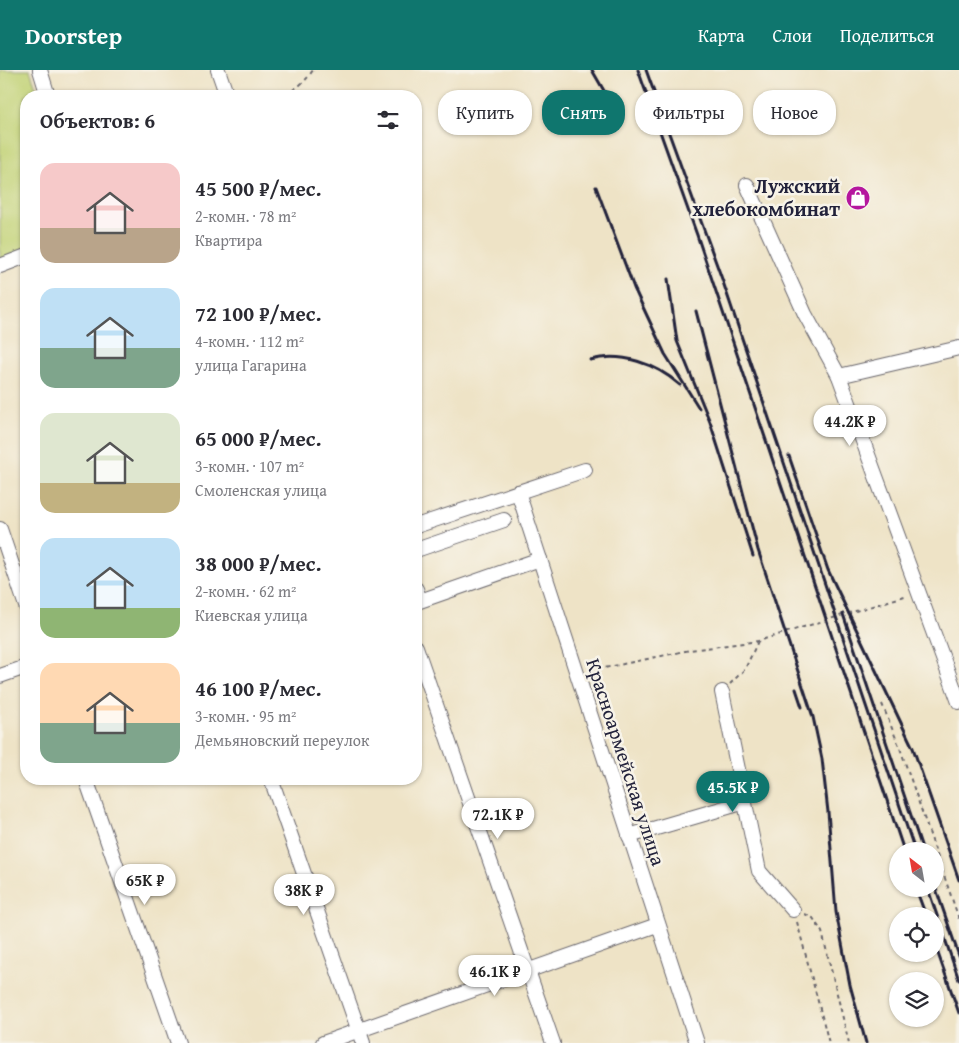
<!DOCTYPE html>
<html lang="ru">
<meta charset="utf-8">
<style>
:root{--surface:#fff;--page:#f2f2f3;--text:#2b2b33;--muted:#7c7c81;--accent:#0f766e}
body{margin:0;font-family:"Gentium Book Plus",serif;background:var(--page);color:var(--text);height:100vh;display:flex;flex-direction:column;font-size:19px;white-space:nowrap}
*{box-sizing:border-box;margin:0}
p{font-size:16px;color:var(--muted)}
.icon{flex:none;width:28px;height:28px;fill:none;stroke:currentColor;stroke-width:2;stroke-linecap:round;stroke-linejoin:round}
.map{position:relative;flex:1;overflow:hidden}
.panel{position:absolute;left:20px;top:20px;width:402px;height:695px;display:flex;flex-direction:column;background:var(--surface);border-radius:20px;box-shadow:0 1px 4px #0004}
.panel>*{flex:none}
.guide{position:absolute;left:438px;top:20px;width:446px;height:45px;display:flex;gap:10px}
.needle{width:32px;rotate:329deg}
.controls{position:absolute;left:889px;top:772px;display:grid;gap:10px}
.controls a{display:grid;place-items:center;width:55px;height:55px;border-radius:50%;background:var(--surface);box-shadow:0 1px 4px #0004;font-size:25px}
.price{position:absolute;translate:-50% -42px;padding:0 11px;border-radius:18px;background:#fff;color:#222;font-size:16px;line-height:32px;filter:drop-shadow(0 1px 2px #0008)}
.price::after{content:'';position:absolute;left:50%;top:30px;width:15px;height:11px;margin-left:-8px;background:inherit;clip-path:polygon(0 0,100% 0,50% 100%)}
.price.on{background:var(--accent);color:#fff}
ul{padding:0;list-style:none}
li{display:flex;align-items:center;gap:15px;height:125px;padding:0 20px}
li span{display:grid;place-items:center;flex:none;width:140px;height:100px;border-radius:15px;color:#555}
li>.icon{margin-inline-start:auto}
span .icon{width:60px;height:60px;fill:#fffc;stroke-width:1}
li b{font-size:21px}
h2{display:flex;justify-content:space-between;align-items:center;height:60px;padding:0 20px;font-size:21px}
.pill{padding:0 18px;border-radius:20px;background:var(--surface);box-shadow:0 1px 4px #0004;font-size:18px;line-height:45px}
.pill.on{background:var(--accent);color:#fff}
header{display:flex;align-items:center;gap:30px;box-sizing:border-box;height:70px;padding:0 25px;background:var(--accent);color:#fff}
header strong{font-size:24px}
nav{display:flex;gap:28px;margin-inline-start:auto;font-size:18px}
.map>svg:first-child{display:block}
.green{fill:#c1d274;stroke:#727a58}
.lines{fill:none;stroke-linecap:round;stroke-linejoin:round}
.minor-casing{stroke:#69666c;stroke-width:16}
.path{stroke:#69666c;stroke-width:2;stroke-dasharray:4 4;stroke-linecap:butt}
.minor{stroke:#fff;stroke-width:14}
.rail{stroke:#22223b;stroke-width:3}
.labels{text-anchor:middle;stroke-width:5;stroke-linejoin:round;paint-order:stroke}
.poi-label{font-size:20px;font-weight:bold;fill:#22223b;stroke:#f7f3e8;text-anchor:end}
.street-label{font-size:20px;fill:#22223b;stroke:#f7f3e8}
</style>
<header>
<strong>Doorstep</strong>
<nav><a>Карта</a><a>Слои</a><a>Поделиться</a></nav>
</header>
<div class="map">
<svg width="959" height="973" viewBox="0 0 959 973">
<rect width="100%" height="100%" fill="#f7f3e8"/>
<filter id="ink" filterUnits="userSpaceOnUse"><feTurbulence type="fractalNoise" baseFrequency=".02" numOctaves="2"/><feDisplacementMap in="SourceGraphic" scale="10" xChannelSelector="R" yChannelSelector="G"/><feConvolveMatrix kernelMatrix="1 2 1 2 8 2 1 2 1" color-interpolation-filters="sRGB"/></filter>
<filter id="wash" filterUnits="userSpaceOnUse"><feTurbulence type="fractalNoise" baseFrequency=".0096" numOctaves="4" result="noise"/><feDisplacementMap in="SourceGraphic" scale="20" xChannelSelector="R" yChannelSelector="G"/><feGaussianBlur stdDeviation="1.12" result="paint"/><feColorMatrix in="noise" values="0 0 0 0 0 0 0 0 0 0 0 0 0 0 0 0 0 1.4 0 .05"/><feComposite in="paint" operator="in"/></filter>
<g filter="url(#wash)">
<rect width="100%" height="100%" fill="#eee3c6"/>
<polygon class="green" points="0,0 30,0 39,26 26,26 26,180 0,189"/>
</g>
<g filter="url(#ink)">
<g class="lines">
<defs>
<g id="minor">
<polyline points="40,0 48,26"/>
<polyline points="218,0 227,26"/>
<polyline points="747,115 805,244 839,306 959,632"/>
<polyline points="0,196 26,186"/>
<polyline points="839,306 959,278"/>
<polyline points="518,422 697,973"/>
<polyline points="416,456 585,400"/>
<polyline points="0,459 26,536"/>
<polyline points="416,480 504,450"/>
<polyline points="416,519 420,531 540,489"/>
<polyline points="416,577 553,973"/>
<polyline points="0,606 26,597"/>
<polyline points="722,622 759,801 793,840"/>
<polyline points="86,709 178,973"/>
<polyline points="271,709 363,973"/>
<polyline points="629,766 745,732"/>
<polyline points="323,973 657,855"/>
</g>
</defs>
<use href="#minor" class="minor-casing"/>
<g class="path">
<path d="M 278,26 C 294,21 304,14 313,0"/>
<polyline points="590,601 690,580 758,571 908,525"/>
<polyline points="730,614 745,599 758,571"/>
<polyline points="882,634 900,678 959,849"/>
<polyline points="805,844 813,848 822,862 849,973"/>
<polyline points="797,852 829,973"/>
</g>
<use href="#minor" class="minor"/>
<g class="rail">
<polyline points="592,0 614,38"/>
<polyline points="638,0 697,165 904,781"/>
<polyline points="646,0 722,209 915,781"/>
<polyline points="596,117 634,218 665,284 699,338"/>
<polyline points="668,209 677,271 710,352 753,486"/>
<polyline points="696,241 758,480 813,647 822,689 828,742 836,842 850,915 866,973"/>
<path d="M 590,290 C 622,282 655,293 680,315"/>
<polyline points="789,386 828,500 913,678 959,810"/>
<polyline points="843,544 923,781"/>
<polyline points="796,619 802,637"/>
<polyline points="935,816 959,886"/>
<polyline points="916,819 926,846"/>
<polyline points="928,819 959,910"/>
<polyline points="935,875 959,943"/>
</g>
</g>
</g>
<defs>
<symbol id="shop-disc" viewBox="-11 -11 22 22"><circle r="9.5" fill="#b5179e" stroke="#f7f3e8"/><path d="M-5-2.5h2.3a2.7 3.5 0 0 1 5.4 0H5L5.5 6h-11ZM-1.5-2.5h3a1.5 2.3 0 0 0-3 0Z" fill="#fff"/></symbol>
</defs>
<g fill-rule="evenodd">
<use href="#shop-disc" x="844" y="114" width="28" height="28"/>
</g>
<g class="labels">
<g class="poi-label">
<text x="840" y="123">Лужский<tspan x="840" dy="23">хлебокомбинат</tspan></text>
</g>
<g class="street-label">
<text transform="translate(626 692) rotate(72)" y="7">Красноармейская улица</text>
</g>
</g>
</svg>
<div class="controls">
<a><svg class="needle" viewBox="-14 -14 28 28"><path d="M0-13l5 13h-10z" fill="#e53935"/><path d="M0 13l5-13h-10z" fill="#7c7c81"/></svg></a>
<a><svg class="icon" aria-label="locate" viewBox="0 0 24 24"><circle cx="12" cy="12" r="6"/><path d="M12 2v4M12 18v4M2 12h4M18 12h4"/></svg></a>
<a><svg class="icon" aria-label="layers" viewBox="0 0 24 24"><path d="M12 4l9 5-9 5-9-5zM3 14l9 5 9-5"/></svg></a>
</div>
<b class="price" style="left:850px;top:377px">44.2K ₽</b>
<b class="price on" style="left:733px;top:743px">45.5K ₽</b>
<b class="price" style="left:498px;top:770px">72.1K ₽</b>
<b class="price" style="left:145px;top:836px">65K ₽</b>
<b class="price" style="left:304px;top:846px">38K ₽</b>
<b class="price" style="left:495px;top:927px">46.1K ₽</b>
<div class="guide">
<a class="pill">Купить</a>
<a class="pill on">Снять</a>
<a class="pill">Фильтры</a>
<a class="pill">Новое</a>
</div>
<section class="panel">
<h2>Объектов: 6<svg class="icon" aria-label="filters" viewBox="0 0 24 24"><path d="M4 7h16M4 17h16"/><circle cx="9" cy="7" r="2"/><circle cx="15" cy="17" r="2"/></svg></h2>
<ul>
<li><span style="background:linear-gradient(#f6c9c9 65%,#b9a48a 0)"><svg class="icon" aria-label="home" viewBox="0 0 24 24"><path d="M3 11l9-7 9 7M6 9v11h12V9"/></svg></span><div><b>45 500 ₽/мес.</b><p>2-комн. · 78 m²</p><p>Квартира</p></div></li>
<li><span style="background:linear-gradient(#bfe0f5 60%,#7fa58c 0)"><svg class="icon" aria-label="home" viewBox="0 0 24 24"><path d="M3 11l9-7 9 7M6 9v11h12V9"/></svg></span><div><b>72 100 ₽/мес.</b><p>4-комн. · 112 m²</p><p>улица Гагарина</p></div></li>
<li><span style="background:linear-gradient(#dfe7d0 70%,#c2b280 0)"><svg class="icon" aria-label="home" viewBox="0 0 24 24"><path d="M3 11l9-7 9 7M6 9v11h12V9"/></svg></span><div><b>65 000 ₽/мес.</b><p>3-комн. · 107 m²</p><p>Смоленская улица</p></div></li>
<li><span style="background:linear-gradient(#bfe0f5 70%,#8fb573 0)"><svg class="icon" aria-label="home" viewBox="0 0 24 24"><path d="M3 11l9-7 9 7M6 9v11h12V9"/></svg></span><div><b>38 000 ₽/мес.</b><p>2-комн. · 62 m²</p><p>Киевская улица</p></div></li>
<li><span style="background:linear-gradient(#ffd9b3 60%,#7fa58c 0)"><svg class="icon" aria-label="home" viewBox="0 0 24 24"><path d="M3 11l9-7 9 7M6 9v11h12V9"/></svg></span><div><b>46 100 ₽/мес.</b><p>3-комн. · 95 m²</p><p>Демьяновский переулок</p></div></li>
</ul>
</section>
</div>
